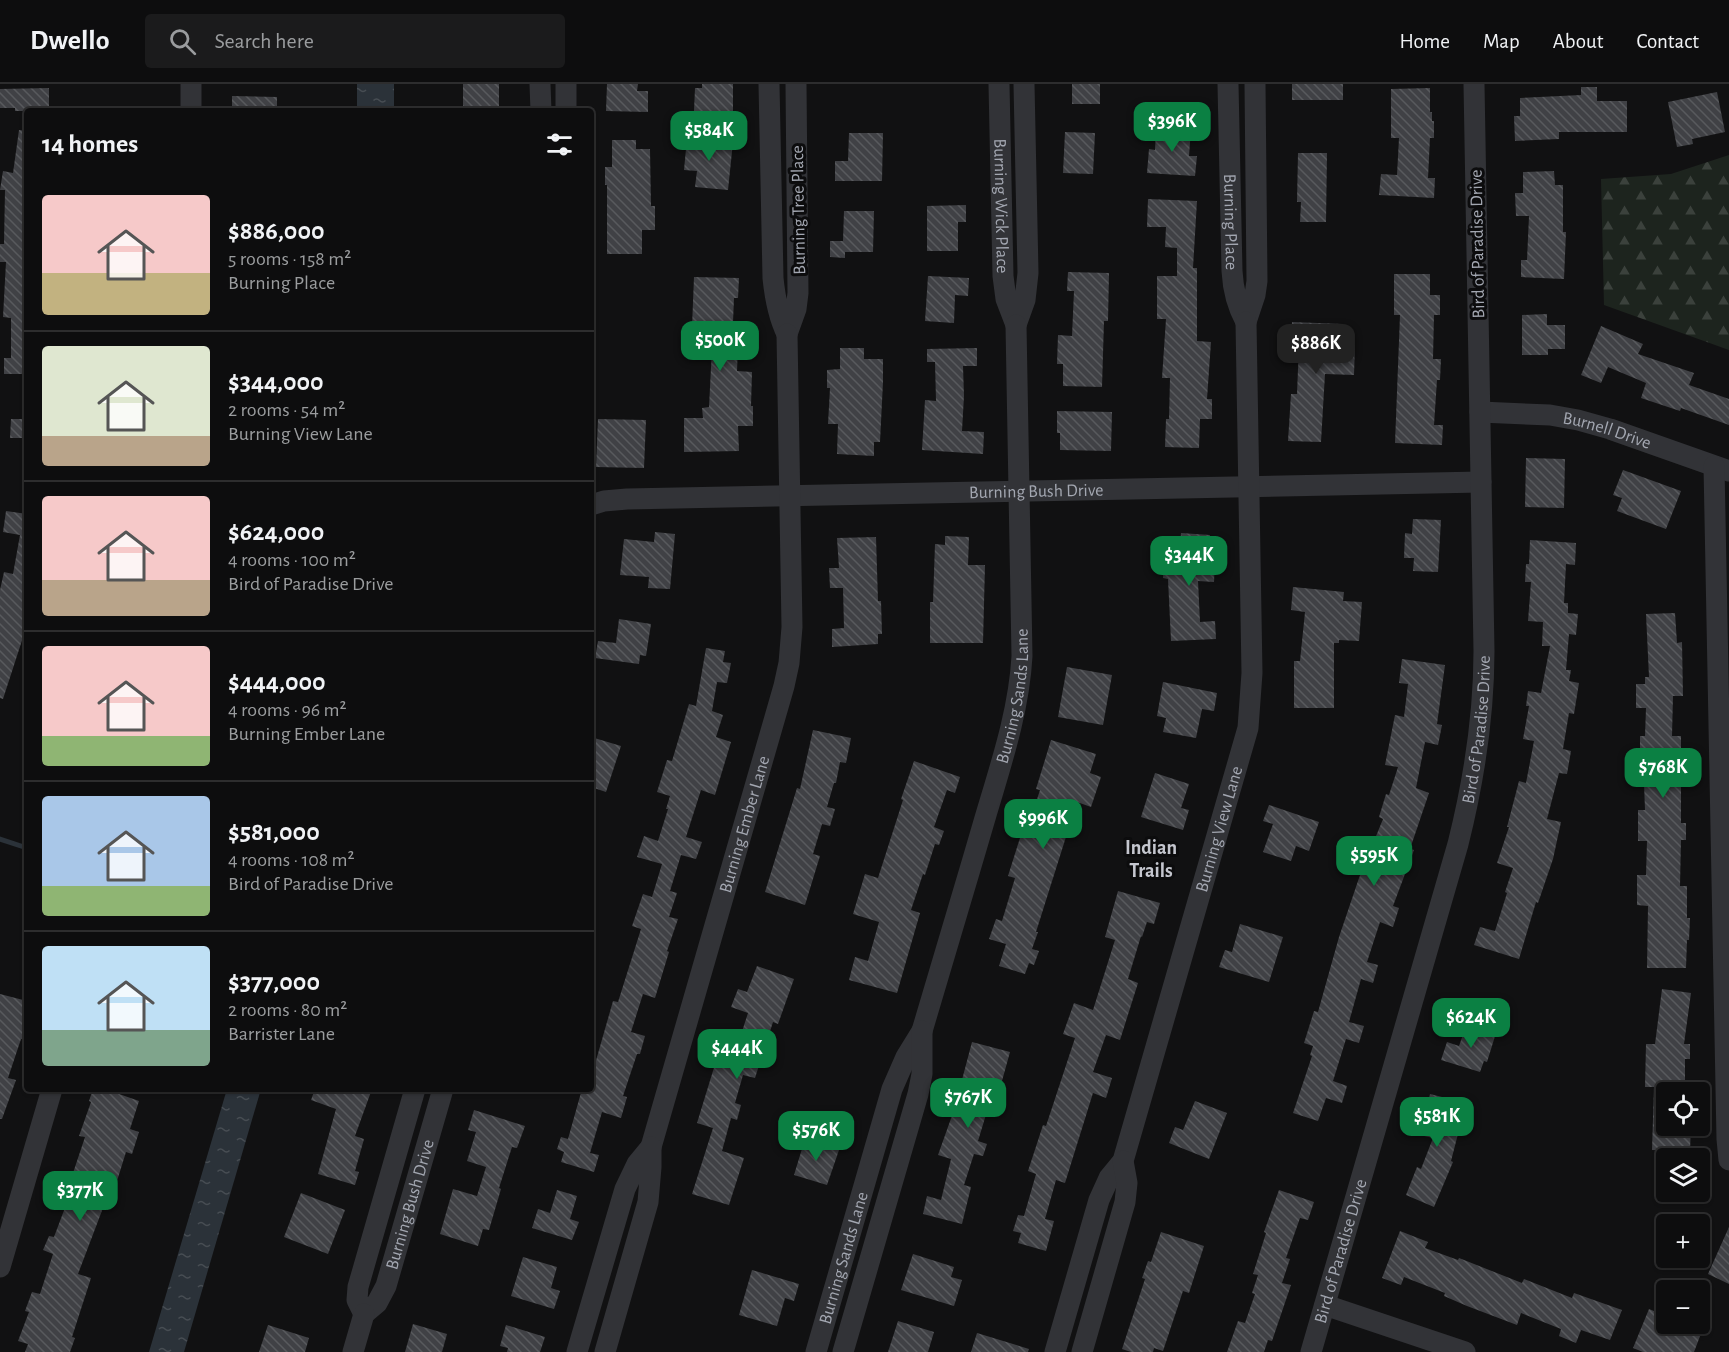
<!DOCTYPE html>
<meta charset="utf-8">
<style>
:root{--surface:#0d0d0e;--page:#1b1b1c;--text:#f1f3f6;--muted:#9a9c9e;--line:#2d2d2e;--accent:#0b8043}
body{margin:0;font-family:"Alegreya Sans",sans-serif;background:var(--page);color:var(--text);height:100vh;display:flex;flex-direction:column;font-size:22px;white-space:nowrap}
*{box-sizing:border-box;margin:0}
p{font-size:20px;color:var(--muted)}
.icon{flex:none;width:33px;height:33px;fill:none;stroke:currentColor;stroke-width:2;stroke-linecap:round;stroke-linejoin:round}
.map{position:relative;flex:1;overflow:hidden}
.drawer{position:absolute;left:24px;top:24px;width:570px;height:984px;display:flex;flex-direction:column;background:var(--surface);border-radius:6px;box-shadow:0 2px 4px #0004,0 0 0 2px var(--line)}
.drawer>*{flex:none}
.fabs{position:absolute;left:1656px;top:998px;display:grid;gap:12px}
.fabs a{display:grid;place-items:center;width:54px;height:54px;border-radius:6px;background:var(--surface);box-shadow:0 2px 4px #0004,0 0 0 2px var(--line);font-size:30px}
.price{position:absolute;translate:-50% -51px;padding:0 14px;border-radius:12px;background:var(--accent);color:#fff;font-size:20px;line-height:39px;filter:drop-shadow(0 2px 3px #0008)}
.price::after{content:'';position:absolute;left:50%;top:36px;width:18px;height:14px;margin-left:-9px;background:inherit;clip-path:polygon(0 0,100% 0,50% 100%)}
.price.active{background:#222;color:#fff}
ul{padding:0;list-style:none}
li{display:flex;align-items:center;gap:18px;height:150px;padding:0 18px}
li+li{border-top:2px solid var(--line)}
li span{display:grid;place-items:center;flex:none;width:168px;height:120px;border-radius:6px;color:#555}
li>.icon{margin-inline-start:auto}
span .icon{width:72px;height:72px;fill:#fffc;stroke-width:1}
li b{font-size:26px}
h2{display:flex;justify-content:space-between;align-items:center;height:72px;padding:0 18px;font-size:26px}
header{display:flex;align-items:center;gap:36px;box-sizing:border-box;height:84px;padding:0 30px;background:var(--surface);border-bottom:2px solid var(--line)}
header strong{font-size:28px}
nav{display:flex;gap:33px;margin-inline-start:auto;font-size:21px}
.search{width:420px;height:54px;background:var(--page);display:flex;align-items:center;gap:15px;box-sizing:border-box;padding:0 21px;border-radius:6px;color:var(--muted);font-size:22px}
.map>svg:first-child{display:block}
.forest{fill:url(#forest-firs)}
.water{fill:url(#water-ripples)}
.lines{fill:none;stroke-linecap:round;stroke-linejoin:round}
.stream{stroke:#2b3239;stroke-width:5}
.building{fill:url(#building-back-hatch)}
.minor{stroke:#323337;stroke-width:21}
.labels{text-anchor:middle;stroke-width:6;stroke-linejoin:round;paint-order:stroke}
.street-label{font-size:18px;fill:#a3a7b1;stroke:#0c0c0d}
.neighbourhood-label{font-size:20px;font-weight:bold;fill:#c4c6ce;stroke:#0c0c0d}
</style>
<header>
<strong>Dwello</strong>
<div class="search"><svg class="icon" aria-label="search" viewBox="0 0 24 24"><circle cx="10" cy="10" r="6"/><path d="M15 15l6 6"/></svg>Search here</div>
<nav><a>Home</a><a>Map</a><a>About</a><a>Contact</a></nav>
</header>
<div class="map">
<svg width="1729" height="1268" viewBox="0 0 1729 1268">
<defs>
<pattern id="forest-firs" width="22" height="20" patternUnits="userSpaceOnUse" patternTransform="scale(1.5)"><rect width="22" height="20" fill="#1d241e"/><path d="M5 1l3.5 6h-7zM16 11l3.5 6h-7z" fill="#3b413c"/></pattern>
<pattern id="water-ripples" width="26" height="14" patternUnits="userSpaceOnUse" patternTransform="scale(1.5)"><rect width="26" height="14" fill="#2b3239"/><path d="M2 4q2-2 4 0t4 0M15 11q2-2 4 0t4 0" fill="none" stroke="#474d53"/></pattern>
<pattern id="building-back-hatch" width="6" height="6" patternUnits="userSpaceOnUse" patternTransform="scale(1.5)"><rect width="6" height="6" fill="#404145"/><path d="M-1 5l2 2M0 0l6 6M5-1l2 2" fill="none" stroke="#585a5d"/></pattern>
</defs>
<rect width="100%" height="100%" fill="#111112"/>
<polygon class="forest" points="1729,71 1729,266 1604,221 1601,95 1671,90"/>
<g class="water">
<rect x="357" y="0" width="37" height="27"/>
<polygon points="227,1005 261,1005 184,1268 149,1268"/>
</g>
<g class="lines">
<polyline class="stream" points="0,755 27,764"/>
</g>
<g class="building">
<rect x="463" y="0" width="36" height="27"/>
<polygon points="607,0 638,0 637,7 648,7 648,28 606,27"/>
<polygon points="702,0 733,0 733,27 694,27 695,4 702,4"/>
<rect x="1072" y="0" width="28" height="20"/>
<rect x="1292" y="0" width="51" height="16"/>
<polygon points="1581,3 1597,3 1597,17 1627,17 1627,48 1559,48 1559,55 1515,57 1514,32 1520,32 1520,14 1581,11"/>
<polygon points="49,4 49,27 15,27 15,24 0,24 0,5"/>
<polygon points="1430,4 1430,28 1432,28 1432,37 1434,37 1434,54 1430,54 1428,94 1435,94 1434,114 1379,111 1381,90 1397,91 1399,54 1391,54 1391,5"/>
<polygon points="1717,8 1725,48 1692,55 1693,60 1677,63 1668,18"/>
<polygon points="232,12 277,13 277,27 232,27"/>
<polygon points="1156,42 1191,45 1189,72 1197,72 1195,92 1147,89 1149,65 1155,66"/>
<polygon points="19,46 27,47 27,290 4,290 4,274 11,274 11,234 3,233 6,178 0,178 0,160 4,160 5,106 0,106 3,87 13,89"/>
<polygon points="1065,48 1095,49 1093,90 1063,89"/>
<polygon points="849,49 883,49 882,97 835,97 835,77 848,77"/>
<polygon points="687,54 733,58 728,106 695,103 697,87 684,86"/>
<polygon points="612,56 636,56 636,65 650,65 651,122 655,122 655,146 642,146 642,170 607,170 607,101 605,101 605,83 612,83"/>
<polygon points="1298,69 1327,69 1326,138 1300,138 1301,118 1297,118"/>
<polygon points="1554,87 1555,101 1563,101 1563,148 1566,148 1564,195 1521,193 1521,176 1527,176 1529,132 1516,132 1515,109 1523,109 1523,88"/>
<polygon points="1148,115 1197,117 1193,184 1197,184 1197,257 1211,258 1207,315 1212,315 1212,335 1200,335 1199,364 1165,363 1166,335 1169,335 1170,294 1162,294 1166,235 1157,235 1157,192 1177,192 1177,164 1165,163 1166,143 1147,143"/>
<polygon points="966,121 966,138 958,138 958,167 927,167 927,122"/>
<polygon points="844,127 874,127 873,168 845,168 845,174 830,173 830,157 843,157"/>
<polygon points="1068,188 1109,189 1108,237 1104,237 1102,303 1063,302 1063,280 1057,280 1058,251 1072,252 1074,207 1067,207"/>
<polygon points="1394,190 1430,190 1430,211 1440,211 1440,231 1434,231 1433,275 1441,275 1440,296 1437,296 1434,341 1443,341 1442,361 1395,359 1400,231 1394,231"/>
<polygon points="928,192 969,194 968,212 955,211 954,239 925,237"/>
<polygon points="694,193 739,194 738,214 734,214 732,263 738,263 737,287 752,288 751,322 753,322 753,342 738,342 739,367 684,368 684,334 703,334 702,324 709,323 713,244 692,243"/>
<polygon points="1547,230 1547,241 1565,241 1565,265 1548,265 1548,271 1522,271 1522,231"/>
<polygon points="1292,238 1343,240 1342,260 1355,261 1354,291 1325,290 1321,358 1288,357 1291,310 1297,310 1299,260 1291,260"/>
<polygon points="1601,242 1643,260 1638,270 1694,289 1689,301 1729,315 1729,341 1681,324 1680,327 1641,314 1646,299 1608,283 1601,299 1581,291"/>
<polygon points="840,264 864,264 864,275 883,275 883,298 880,358 874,358 874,372 837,370 838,340 828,340 830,304 827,304 827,286 840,285"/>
<polygon points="977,264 977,282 963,282 964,312 962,347 984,348 983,370 922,366 925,316 936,317 935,278 927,278 927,265"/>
<polygon points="1057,327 1112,328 1111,367 1060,366 1060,349 1057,349"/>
<polygon points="11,335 27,335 27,354 10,354"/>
<polygon points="598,335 646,336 644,384 596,383"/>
<polygon points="1526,374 1565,375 1564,424 1525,423"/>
<polygon points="1623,386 1681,407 1666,445 1617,427 1622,414 1613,411"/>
<polygon points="6,427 27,430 27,541 3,615 0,614 0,506 4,488 13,490 20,451 3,448"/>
<polygon points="1413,435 1441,436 1438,488 1413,487 1414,474 1404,474 1405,449 1412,450"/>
<polygon points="655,448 675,450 670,505 648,504 649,493 620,491 624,455 654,458"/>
<polygon points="1181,449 1210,451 1208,478 1215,478 1214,498 1198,497 1200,538 1215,537 1216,555 1171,557 1168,495 1163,494 1165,464 1180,464"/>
<polygon points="945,452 969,453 968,481 985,481 983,559 930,559 930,518 933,518 935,460 945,461"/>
<polygon points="876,453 878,517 881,517 882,550 878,550 878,560 832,563 832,545 844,544 843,504 830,504 829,484 839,484 837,454"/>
<polygon points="1530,456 1576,459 1575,481 1566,480 1564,519 1568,519 1568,529 1578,530 1576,551 1569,550 1566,586 1571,586 1569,597 1579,599 1574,630 1569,629 1563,665 1571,667 1567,690 1559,689 1547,735 1561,738 1553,775 1538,819 1536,818 1519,875 1474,861 1480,843 1495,847 1507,809 1505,808 1513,784 1497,779 1509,743 1507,743 1519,697 1526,699 1534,657 1523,655 1529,622 1526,622 1528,607 1541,609 1550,562 1542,562 1543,538 1528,537 1531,498 1525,498 1526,480 1529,480"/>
<polygon points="1293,503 1344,508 1343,517 1362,518 1359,557 1339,556 1339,559 1334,559 1334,624 1294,624 1294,577 1300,577 1305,528 1291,526"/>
<polygon points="1675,529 1677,559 1682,558 1683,612 1673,612 1672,652 1681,652 1681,739 1686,739 1686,756 1681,756 1680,802 1687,802 1687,834 1690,834 1689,856 1687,856 1686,884 1647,884 1648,822 1637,821 1637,791 1646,791 1647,757 1638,757 1638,726 1645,726 1644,699 1640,699 1640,652 1645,652 1646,624 1636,624 1636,600 1645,600 1645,593 1649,593 1646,530"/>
<polygon points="619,535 651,540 646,572 640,571 639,580 595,574 598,557 616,559"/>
<polygon points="706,564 725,567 723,578 731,579 727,599 717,598 712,627 723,631 716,653 731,658 715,711 701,706 686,753 702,758 696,775 681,771 670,807 677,809 669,833 678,835 667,867 669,868 655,914 643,910 631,948 645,952 640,970 637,970 623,1012 627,1013 621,1034 602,1028 590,1069 599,1071 594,1088 561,1078 564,1068 557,1065 561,1053 568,1055 582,1005 591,1005 591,994 613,917 618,918 641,845 632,842 643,810 652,813 662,780 637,773 644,752 658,757 668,725 666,725 670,712 657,708 667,676 672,677 689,620 696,622"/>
<polygon points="1402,575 1445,581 1437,640 1442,641 1438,661 1425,658 1416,704 1429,709 1410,765 1414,766 1393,822 1399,824 1393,843 1380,838 1367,878 1378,881 1373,899 1361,895 1349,938 1364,942 1359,959 1346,955 1333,997 1347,1002 1342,1019 1326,1014 1318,1037 1293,1029 1312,972 1310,971 1313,962 1304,959 1314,927 1318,928 1339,853 1359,794 1383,735 1379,733 1386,710 1389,711 1398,683 1385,681 1395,631 1404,633 1408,600 1399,599"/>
<polygon points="1067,583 1112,591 1103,641 1058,633"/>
<polygon points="1163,598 1217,609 1214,627 1202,625 1196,654 1163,648 1166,634 1157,632"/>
<polygon points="813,646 851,654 846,679 840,678 836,699 834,699 827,723 835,725 830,742 822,740 813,770 820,772 805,821 765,808 797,704 800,705"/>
<polygon points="591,653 621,662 606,708 591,703"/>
<polygon points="1051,656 1096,670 1090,689 1101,693 1091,723 1077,718 1036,848 1038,848 1032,865 1039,867 1034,881 1029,879 1025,890 999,882 1006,860 989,855 996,835 1002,837 1015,794 1008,792 1025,738 1029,740 1040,706 1036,705"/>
<polygon points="914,677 960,693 955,709 947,706 934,743 944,747 939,761 935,760 925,791 923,790 911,826 920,829 897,909 849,896 855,873 868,877 879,838 853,830 865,790 878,794 903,716 901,715"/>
<polygon points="1155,689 1189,700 1181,724 1189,726 1183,746 1141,733"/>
<polygon points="1269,721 1319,738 1309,767 1296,762 1291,777 1263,768 1273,740 1263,737"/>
<polygon points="1118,807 1160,819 1154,840 1147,838 1142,853 1141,852 1128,895 1138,899 1120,956 1106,951 1093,988 1112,994 1106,1014 1093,1009 1065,1099 1056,1096 1045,1135 1054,1137 1046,1167 1018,1159 1021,1149 1013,1147 1018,1131 1024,1132 1036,1090 1028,1087 1043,1041 1046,1042 1075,954 1063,950 1074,919 1093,926 1115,856 1105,853"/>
<polygon points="1240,840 1283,853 1269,898 1219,883 1225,866 1232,868"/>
<polygon points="757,882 794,895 778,940 773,938 755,994 743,991 735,1019 741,1021 737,1036 731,1034 722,1067 744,1074 729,1121 692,1110 713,1044 697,1039 720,964 735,969 748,929 731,923 738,905 747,908"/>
<polygon points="1662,905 1691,909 1684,960 1690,960 1690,975 1685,975 1685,1003 1666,1003 1666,1041 1691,1041 1690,1067 1652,1066 1654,1003 1645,1003 1646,960 1655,960"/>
<polygon points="0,910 27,917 23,937 27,938 27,956 21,955 8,994 16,996 2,1035 0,1035"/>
<polygon points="1467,939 1496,949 1487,978 1484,977 1480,988 1441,976 1447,958 1459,962"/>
<polygon points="972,958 1010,968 997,1015 991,1014 978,1057 987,1060 983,1072 974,1070 964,1101 971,1103 962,1140 923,1130 927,1112 941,1116 951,1075 938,1071 954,1026"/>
<polygon points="93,1005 105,1005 139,1017 130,1045 139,1048 132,1070 126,1068 108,1126 103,1124 78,1190 91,1194 72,1253 75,1254 70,1268 25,1268 28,1260 18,1257 29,1228 25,1227 32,1208 40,1210 53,1170 43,1166 49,1152 54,1153 69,1113 59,1110 66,1090 72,1092 85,1053 79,1052 91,1018 89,1017"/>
<polygon points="315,1005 372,1005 355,1052 364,1055 355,1087 359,1088 355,1101 318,1090 336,1025 311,1016"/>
<polygon points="1430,1010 1466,1019 1451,1077 1453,1078 1434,1123 1406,1111 1417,1083 1421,1085 1433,1054 1420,1051"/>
<polygon points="1195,1017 1227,1029 1209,1075 1169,1059 1175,1043 1183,1046"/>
<polygon points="474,1026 525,1042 517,1064 512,1063 499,1104 501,1105 489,1146 483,1145 478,1162 440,1150 453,1105 477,1112 486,1083 467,1077 476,1048 468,1046"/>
<polygon points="805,1055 839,1066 827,1101 794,1091"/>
<polygon points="557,1106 577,1112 570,1135 579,1138 572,1156 532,1144 538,1125 550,1129"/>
<polygon points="1279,1106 1314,1118 1308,1136 1300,1134 1286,1174 1290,1175 1282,1199 1291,1201 1272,1257 1268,1256 1264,1268 1227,1268 1238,1237 1245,1239 1255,1210 1252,1209 1258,1191 1253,1190 1266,1149 1264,1148"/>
<polygon points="301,1109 345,1126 328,1170 284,1153"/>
<polygon points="1729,1143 1729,1200 1708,1190"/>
<polygon points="1400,1147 1428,1158 1425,1164 1458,1176 1459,1174 1522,1199 1524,1195 1572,1214 1574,1209 1622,1226 1610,1256 1581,1246 1576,1259 1559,1252 1561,1245 1521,1229 1517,1241 1467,1222 1444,1212 1445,1209 1404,1193 1401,1201 1382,1194"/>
<polygon points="1161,1148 1204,1162 1189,1209 1183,1207 1163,1267 1154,1264 1153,1268 1131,1268 1122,1265 1145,1195 1142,1194 1148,1177 1151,1178"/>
<polygon points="913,1170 954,1183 951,1193 962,1196 954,1222 901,1206"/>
<polygon points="523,1173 557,1183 551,1204 560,1207 554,1225 511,1212"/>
<polygon points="752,1186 799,1200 794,1217 785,1214 777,1242 739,1231"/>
<polygon points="1649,1225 1666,1232 1666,1239 1683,1239 1702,1247 1694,1268 1643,1268 1633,1264"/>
<polygon points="898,1237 934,1248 928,1268 888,1268"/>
<polygon points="413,1240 447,1250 442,1268 405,1268"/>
<polygon points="268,1241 309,1254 305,1268 259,1268"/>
<polygon points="506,1241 545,1253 540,1268 507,1268 508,1264 500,1262"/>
<polygon points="977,1249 1029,1265 1028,1268 971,1268"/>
</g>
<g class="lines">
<g class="minor">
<polyline points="191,0 191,27"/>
<polyline points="540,0 541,27"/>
<polyline points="566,0 566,27"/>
<path d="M 769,0 L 773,194 C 775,214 778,232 787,250 L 796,225 L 798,209 L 796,0"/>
<path id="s1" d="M 999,0 L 1003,192 L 1006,215 L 1016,241 L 1025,216 L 1028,189 L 1024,0"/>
<path id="s2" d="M 1228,0 L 1232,187 C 1233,206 1237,222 1246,238 L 1255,211 L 1257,197 L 1255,0"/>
<path id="s3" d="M 1480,328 L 1550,331 L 1578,336 L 1610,345 L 1729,387"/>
<polyline points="1714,382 1727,1055 1729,1076"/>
<path id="s4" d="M 591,421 L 604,417 L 627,415 L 1481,398"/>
<path id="s5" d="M 415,1005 L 358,1203 L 357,1216 L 364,1230 L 377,1219 L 386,1202 L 443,1005"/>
<path id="s6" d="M 651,1063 L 784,602 L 789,579 L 792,543 L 787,250"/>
<polyline points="0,1183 52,1005"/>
<polyline points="1325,1221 1465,1268"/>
<polyline points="353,1268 364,1230"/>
<polyline points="577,1268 625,1105 637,1080 651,1063 651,1083 648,1118 605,1268"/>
<path id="s7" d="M 816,1268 L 892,1005 L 906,973 L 922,947 C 942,879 963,810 983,741 C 999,686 1019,629 1022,572 L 1016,241"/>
<polyline points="843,1268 918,1010 922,990 922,947"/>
<path id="s8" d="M 1055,1268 L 1099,1116 L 1109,1094 L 1123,1077 L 1248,644 L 1252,589 L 1246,238"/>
<polyline points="1082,1268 1125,1118 1127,1099 1123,1077"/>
<path id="s9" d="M 1311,1268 L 1458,760 C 1474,696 1484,632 1484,567 L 1474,0"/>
</g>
</g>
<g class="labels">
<g class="street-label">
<text dy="6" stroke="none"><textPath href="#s1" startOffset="122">Burning Wick Place</textPath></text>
<text transform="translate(798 126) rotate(-91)" y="6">Burning Tree Place</text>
<text dy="6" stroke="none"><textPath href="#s2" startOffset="138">Burning Place</textPath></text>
<text transform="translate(1477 160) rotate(-91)" y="6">Bird of Paradise Drive</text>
<text dy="6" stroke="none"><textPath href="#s3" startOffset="129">Burnell Drive</textPath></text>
<text dy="6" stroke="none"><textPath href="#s4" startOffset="446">Burning Bush Drive</textPath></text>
<text dy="6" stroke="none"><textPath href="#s7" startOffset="687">Burning Sands Lane</textPath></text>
<text dy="6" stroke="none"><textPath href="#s9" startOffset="645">Bird of Paradise Drive</textPath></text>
<text dy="6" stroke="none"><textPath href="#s6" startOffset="336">Burning Ember Lane</textPath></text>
<text dy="6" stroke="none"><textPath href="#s8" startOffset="550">Burning View Lane</textPath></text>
<text dy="6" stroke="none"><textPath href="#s5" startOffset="356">Burning Bush Drive</textPath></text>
<text dy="6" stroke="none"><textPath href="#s9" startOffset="105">Bird of Paradise Drive</textPath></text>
<text dy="6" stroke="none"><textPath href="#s7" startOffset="98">Burning Sands Lane</textPath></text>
</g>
<g class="neighbourhood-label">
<text x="1151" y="770">Indian<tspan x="1151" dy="23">Trails</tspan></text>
</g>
</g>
</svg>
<div class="fabs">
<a><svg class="icon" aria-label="locate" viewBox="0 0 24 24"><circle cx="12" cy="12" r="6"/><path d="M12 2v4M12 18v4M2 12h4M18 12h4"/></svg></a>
<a><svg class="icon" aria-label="layers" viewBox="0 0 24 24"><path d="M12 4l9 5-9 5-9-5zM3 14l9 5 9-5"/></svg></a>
<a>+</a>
<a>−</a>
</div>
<b class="price" style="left:1172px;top:69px">$396K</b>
<b class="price" style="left:709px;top:78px">$584K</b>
<b class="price" style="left:720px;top:288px">$500K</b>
<b class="price active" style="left:1316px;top:291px">$886K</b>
<b class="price" style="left:1189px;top:503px">$344K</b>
<b class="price" style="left:1663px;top:715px">$768K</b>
<b class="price" style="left:1043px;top:766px">$996K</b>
<b class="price" style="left:1374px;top:803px">$595K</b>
<b class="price" style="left:1471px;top:965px">$624K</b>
<b class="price" style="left:737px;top:996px">$444K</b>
<b class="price" style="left:968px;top:1045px">$767K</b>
<b class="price" style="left:1437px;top:1064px">$581K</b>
<b class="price" style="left:816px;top:1078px">$576K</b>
<b class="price" style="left:80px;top:1138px">$377K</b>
<section class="drawer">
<h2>14 homes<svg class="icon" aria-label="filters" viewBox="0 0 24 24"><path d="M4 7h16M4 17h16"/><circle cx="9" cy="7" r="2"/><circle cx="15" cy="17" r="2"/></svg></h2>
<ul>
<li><span style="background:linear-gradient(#f6c9c9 65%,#c2b280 0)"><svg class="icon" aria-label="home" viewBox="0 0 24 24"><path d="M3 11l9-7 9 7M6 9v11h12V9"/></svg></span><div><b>$886,000</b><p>5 rooms · 158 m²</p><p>Burning Place</p></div></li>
<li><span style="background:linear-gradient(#dfe7d0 75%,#b9a48a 0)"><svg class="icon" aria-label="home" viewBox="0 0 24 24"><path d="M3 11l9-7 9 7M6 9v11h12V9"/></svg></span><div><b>$344,000</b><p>2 rooms · 54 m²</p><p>Burning View Lane</p></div></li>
<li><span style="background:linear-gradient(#f6c9c9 70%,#b9a48a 0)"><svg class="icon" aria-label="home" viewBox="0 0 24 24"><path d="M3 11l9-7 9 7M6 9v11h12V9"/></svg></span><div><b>$624,000</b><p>4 rooms · 100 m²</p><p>Bird of Paradise Drive</p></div></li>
<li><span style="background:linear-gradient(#f6c9c9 75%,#8fb573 0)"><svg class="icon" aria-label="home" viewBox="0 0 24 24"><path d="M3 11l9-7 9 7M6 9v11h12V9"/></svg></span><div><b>$444,000</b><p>4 rooms · 96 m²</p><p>Burning Ember Lane</p></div></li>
<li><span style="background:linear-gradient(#a9c7e8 75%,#8fb573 0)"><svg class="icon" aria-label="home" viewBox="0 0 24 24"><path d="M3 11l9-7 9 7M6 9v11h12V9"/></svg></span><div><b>$581,000</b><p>4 rooms · 108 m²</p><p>Bird of Paradise Drive</p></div></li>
<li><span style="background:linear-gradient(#bfe0f5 70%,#7fa58c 0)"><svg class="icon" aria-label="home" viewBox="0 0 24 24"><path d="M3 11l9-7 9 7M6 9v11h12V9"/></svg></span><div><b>$377,000</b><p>2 rooms · 80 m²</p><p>Barrister Lane</p></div></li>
</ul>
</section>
</div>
